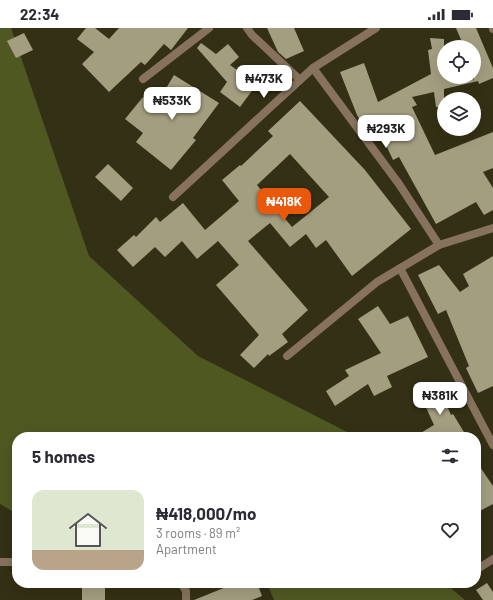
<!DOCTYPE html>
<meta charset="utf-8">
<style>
:root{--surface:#fff;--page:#f2f2f3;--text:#2b2b33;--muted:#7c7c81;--line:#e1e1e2;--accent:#ea580c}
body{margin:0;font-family:Barlow,sans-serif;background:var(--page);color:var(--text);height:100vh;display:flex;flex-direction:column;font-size:15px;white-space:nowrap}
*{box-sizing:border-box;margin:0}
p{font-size:13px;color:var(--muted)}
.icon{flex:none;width:22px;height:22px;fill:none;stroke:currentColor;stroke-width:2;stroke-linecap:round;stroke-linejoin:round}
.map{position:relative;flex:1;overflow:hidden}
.side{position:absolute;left:12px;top:404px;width:469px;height:156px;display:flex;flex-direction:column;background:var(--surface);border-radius:16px;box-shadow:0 4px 16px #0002}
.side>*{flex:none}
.buttons{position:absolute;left:437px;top:12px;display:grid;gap:8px}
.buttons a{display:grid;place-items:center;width:44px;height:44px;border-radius:50%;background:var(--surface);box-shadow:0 4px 16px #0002;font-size:20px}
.price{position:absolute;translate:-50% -34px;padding:0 9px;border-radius:8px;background:#fff;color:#222;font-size:13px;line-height:26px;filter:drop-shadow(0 1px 2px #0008)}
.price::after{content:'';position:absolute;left:50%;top:24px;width:12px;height:9px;margin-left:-6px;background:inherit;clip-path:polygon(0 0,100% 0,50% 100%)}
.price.on{background:var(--accent);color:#fff}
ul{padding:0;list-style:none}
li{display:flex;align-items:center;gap:12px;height:100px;padding:0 20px}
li+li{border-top:1px solid var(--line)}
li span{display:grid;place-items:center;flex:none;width:112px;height:80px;border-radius:12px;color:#555}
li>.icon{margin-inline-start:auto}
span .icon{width:48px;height:48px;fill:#fffc;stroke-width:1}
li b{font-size:17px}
h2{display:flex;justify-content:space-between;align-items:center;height:48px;padding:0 20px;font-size:17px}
.status{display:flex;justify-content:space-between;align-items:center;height:28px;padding:0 20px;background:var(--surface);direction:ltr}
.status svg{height:11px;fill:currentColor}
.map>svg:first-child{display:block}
.green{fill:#505822}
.building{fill:#a39e80;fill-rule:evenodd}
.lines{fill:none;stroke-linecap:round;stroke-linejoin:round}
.street{stroke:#86725e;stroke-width:8}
</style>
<div class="status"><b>22:34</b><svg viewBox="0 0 49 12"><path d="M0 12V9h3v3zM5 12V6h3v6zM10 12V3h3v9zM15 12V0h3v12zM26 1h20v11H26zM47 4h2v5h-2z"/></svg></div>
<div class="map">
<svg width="493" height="572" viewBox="0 0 493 572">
<rect width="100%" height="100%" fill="#343015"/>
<g class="green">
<polygon points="0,0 11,0 89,228 198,328 357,409 17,409 17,486 0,476"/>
<polygon points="267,555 445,555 465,572 274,572"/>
</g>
<g class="building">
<polygon points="86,0 95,0 109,11 119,0 188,0 171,22 164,16 145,37 141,34 109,64 82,36 94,24 77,11"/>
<polygon points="267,0 294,0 304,23 286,31 278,24"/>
<polygon points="456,0 476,0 493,40 493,50 479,56 478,53 474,54 474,19 464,19"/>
<polygon points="24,5 33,22 16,30 7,13"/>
<polygon points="430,10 444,11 444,49 473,49 474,54 444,61 444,79 436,79 434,64 412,69 417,77 412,79 435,127 493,104 493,140 483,144 493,160 493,182 484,187 476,174 436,196 399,129 393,132 378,100 368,105 366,103 357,87 340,44 364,35 378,74 431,46 428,22 432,21"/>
<polygon points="201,15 216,26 228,16 239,29 230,37 257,56 240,79 220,64 227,54 197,20"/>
<polygon points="174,47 219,75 193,110 196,112 171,142 136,114 143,105 125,91 143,69 155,79"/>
<path d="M 300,73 L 365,142 L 411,201 L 352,248 L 326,212 L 316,220 L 306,206 L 290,219 L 270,195 L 248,213 L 308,282 L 282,306 L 288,314 L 269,328 L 268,326 L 254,340 L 240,327 L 259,307 L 216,257 L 239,237 L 218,213 L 197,231 L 182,213 L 165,229 L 155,219 L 133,239 L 117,222 L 134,207 L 136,209 L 156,189 L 160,194 L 183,175 L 205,202 L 239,173 L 222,152 L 240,137 L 241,138 L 273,108 L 268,103 ZM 290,126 L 329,169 L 292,199 L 257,157 Z"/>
<polygon points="108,136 133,160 121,173 95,149"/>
<polygon points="493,228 493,358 478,365 466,340 469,338 446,282 438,286 418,247 439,237 460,264 469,258 463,246"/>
<polygon points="378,278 390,296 408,288 428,329 387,348 392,359 374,368 368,356 335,378 326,363 349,348 345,342 381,325 358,291"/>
<polygon points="437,355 451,387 453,386 467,409 414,409 434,397 419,364"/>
<polygon points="476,433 493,458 493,476 476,485"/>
<rect x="82" y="555" width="23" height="17"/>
<polygon points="236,555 257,555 262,568 252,572 194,572"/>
<polygon points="487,555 493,564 493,572 483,572 476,562"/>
</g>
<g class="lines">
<g class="street">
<polyline points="247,0 252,7 300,52"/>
<polyline points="493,0 493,1"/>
<polyline points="313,40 399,156 439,217"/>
<polyline points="143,51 209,0"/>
<polyline points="173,169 313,40 376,0"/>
<polyline points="400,240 493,417"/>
<polyline points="287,328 377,254 439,217 493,200"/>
<polyline points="0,534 17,534"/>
<polyline points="476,542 493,531"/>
<polyline points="181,555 186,563 186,572"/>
</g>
</g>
</svg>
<div class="buttons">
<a><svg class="icon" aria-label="locate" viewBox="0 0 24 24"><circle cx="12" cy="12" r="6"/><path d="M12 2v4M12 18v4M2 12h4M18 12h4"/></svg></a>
<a><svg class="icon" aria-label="layers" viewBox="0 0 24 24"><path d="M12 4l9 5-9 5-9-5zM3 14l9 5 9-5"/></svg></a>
</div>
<b class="price" style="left:264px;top:71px">₦473K</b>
<b class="price" style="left:172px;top:93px">₦533K</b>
<b class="price" style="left:386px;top:121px">₦293K</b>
<b class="price on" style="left:284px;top:194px">₦418K</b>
<b class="price" style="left:440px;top:388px">₦381K</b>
<section class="side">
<h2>5 homes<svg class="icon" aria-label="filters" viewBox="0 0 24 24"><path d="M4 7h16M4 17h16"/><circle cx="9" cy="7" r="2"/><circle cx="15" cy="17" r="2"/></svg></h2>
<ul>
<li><span style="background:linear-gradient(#dfe7d0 75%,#b9a48a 0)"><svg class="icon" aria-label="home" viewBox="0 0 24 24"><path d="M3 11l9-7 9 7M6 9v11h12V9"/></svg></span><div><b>₦418,000/mo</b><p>3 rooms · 89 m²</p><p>Apartment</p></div><svg class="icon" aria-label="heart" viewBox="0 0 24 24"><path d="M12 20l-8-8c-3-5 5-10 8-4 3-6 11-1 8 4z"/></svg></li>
</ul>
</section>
</div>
